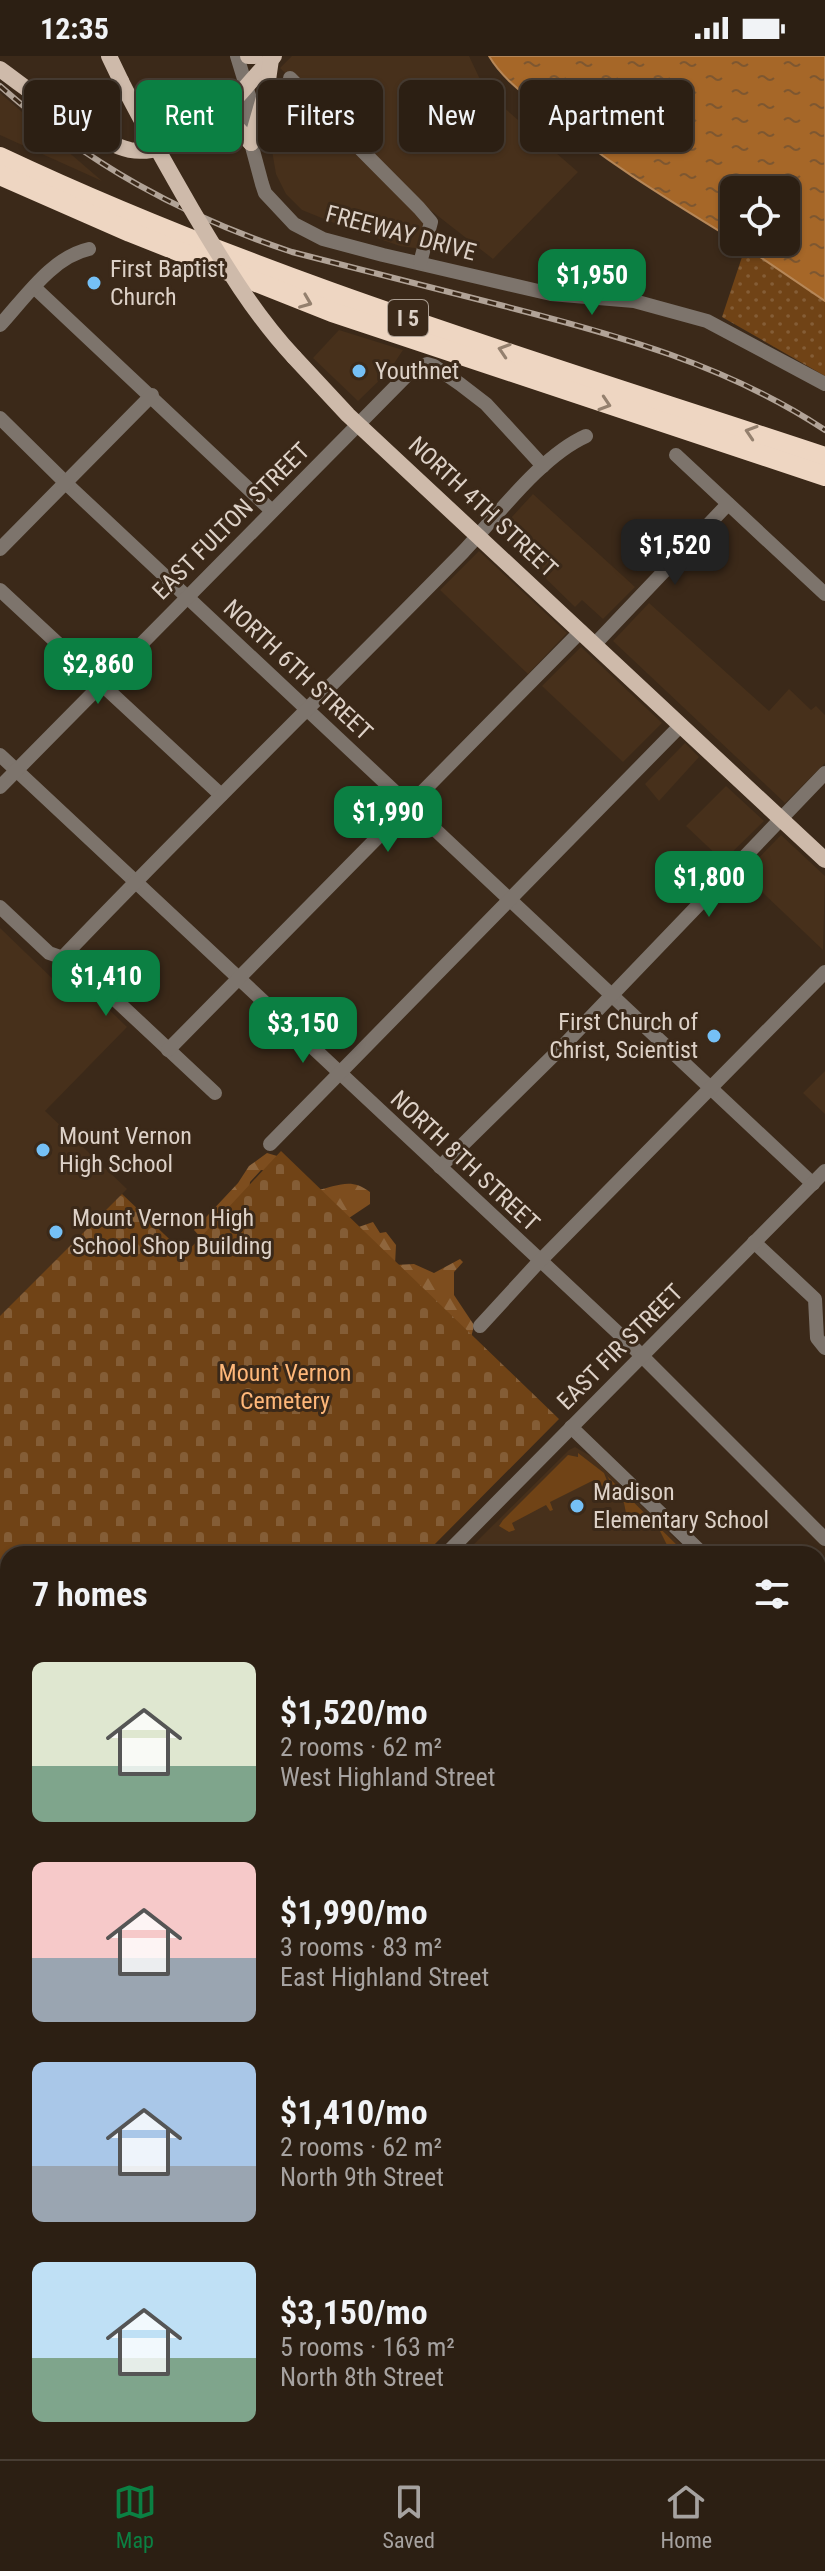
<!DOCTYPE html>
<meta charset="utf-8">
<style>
:root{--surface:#2c1f13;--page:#382c21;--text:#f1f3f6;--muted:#a6a2a0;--line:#483d33;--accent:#0b8043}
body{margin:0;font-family:"Roboto Condensed",sans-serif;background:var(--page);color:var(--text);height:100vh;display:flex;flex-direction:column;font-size:30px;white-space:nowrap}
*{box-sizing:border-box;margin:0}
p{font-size:26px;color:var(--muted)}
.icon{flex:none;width:44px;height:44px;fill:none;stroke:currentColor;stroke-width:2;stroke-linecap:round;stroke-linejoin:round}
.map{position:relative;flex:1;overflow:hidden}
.drawer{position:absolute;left:0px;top:1490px;width:826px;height:914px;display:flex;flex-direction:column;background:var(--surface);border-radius:24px 24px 0 0;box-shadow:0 2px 6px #0004,0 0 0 2px var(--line)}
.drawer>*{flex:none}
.guide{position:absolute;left:24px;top:24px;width:778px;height:72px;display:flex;gap:16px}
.fabs{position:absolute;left:720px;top:120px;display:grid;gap:16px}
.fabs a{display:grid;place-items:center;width:80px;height:80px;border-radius:12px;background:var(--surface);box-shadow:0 2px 6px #0004,0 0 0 2px var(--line);font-size:40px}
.price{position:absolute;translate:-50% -68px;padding:0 18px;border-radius:16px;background:var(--accent);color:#fff;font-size:26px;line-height:52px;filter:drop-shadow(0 2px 4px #0008)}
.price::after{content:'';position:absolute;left:50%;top:48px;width:24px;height:18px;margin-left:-12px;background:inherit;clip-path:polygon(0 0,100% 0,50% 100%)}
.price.active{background:#222;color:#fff}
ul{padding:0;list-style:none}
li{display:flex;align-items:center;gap:24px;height:200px;padding:0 32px}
li span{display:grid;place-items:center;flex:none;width:224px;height:160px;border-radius:12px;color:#555}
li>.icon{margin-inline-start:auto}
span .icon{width:96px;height:96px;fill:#fffc;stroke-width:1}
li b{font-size:34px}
h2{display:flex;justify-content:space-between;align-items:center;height:96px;padding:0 32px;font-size:34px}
.chip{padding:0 28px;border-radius:12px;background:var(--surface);box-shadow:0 2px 6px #0004,0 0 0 2px var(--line);font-size:28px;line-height:72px}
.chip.active{background:var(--accent);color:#fff}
.status{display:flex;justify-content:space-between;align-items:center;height:56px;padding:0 40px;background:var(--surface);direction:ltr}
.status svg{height:22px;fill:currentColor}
.dock{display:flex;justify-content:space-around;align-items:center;height:112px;border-top:2px solid var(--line);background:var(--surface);font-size:22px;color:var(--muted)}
.dock a{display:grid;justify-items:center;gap:4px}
.dock .active{color:var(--accent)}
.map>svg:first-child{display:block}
.built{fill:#47301b}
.green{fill:#704316}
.forest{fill:url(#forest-firs)}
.cemetery{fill:url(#cemetery-stones)}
.park{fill:url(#park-dots)}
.water{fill:url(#water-ripples);stroke:#b68758;stroke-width:2}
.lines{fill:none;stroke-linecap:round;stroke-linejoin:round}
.minor{stroke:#7d746c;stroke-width:14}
.major{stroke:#cebaaa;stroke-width:16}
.highway{stroke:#eed6c2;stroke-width:20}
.rail-casing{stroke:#b1a397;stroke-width:6}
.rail{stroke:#3b2919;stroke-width:3;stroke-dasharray:9;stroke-linecap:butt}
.major-bridge{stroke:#cebaaa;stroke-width:16}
.oneway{stroke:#94806e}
.poi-dot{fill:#75c0f6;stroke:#3b2919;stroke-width:3}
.labels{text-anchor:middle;stroke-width:6;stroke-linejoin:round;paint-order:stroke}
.shield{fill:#3b2919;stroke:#ac9f93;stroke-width:2}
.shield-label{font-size:22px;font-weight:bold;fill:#ddd1c7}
.street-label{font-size:24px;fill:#ddd1c7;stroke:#3b2919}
.poi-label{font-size:24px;fill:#ddd1c7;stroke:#3b2919;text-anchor:start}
.park-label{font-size:24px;fill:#feb779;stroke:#3b2919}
</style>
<div class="status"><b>12:35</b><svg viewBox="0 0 49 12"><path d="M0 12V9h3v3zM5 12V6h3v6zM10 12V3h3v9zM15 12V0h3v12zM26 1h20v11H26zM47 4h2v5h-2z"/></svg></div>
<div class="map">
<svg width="825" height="2403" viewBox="0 0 825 2403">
<defs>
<pattern id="forest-firs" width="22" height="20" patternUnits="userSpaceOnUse" patternTransform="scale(2)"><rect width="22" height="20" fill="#7d4d1e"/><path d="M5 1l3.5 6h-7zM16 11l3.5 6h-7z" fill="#8f663d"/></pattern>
<pattern id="cemetery-stones" width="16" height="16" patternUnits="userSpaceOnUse" patternTransform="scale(2)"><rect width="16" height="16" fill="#704316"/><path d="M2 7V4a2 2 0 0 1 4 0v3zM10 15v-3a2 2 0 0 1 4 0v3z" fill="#845d36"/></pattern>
<pattern id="park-dots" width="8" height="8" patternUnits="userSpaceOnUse" patternTransform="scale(2)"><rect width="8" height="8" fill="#704316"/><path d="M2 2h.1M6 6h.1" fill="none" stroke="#845d36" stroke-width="1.8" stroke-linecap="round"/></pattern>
<pattern id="water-ripples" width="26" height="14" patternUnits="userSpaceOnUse" patternTransform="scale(2)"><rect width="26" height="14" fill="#a66728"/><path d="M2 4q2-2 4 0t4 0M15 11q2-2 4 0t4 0" fill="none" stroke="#7e5730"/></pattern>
</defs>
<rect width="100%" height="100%" fill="#3b2919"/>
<g class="built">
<polygon points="292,0 469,0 486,36 578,116 493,203 406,135 280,12"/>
<polygon points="0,37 102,125 0,79"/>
<polygon points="308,52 420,161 450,197 400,190 334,167 302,154 286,138 276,118 271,89"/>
<polygon points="339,274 403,294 389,315 358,345 313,302"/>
<polygon points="533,438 635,531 603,563 582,544 575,551 498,476"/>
<polygon points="479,495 567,577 528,618 440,534"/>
<polygon points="649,547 769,655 789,633 811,654 816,650 825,659 825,707 785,747 613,585"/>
<polygon points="581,591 662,667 623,706 542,630"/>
<polygon points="685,687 699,701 659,745 645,728"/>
<polygon points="726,730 764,765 723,805 686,770"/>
<polygon points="781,779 825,820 823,894 743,818"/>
<polygon points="0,872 55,925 67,913 127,971 45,1055 127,1133 0,1262"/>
<polygon points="825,1015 825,1058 803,1037"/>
<polygon points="575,1391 592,1401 691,1498 464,1498 569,1394"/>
<polygon points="825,2266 825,2351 818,2358 818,2273"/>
<polygon points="518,2396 780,2396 773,2403 510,2403"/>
</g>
<g class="green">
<polygon points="578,1397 604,1417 611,1435 597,1432 592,1425 550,1446 553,1454 550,1455 546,1449 512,1467 515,1474 509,1476 499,1470 503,1464 568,1399 578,1401"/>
<polygon points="607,1420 686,1498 667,1498 664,1493 668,1491 660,1475 626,1457 624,1447"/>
</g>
<g class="forest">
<path d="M 267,1097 L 284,1102 L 317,1134 C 338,1130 351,1121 370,1136 L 370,1148 L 346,1164 L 353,1173 L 373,1166 L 380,1177 L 386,1176 L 396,1189 L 395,1209 L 414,1208 L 434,1217 L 460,1203 L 463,1206 L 454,1216 L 454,1239 L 474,1269 L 471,1282 L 270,1115 L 261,1114 L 250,1126 L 249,1136 L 203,1184 L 194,1174 L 238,1127 L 249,1110 Z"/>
<polygon points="824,1632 825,2226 818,2232 818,1640"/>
<polygon points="595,2396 657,2396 654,2403 590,2403"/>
<polygon points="724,2396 791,2396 782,2403 730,2403 729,2397"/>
</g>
<polygon class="cemetery" points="281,1095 559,1363 425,1498 8,1498 8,1638 0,1631 0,1260 122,1138 185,1198"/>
<polygon class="park" points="747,186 825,237 825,320 722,261"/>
<path class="water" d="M 489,0 L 825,0 L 825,245 L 738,186 L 786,186 L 786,134 L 734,134 L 734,184 C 667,143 601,103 541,52 C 522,36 502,22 489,0 Z"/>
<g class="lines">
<g class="minor">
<polyline points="237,0 251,46 251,87 262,128 265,137 294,168 323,183 383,199 551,238 634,245 707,265 825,328"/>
<polyline points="290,22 419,152 431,166 420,207"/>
<polyline points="35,232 272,455"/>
<path d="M 0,269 C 25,242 52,201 89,193"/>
<polyline points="0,362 71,432 813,1128"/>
<polyline points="676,399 825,538"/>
<polyline points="0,493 152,339"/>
<polyline points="0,534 221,739"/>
<polyline points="595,588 728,448"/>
<polyline points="0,699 632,1290 825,1483"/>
<polyline points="0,731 413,313 427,308 434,310 460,328 486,348 543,410"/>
<polyline points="0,851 49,897 75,906 215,1037"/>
<path d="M 62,902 C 194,764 330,632 463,496 C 497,460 541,400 586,380"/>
<polyline points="168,994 581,575"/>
<polyline points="270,1088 681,669"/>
<polyline points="440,1111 562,991 825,717"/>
<polyline points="754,1186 815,1243 817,1282 825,1292"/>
<polyline points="480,1270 535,1210 825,916"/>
<polyline points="571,1371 703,1498"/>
<polyline points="446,1498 825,1115"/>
<polyline points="818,1609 825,1616"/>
<polyline points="0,1645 8,1653"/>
<polyline points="0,1843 8,1850"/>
<polyline points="0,1947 8,1939"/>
<polyline points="0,2046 8,2053"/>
<polyline points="0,2247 8,2255"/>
<polyline points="0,2364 8,2357"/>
<polyline points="818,2380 825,2372"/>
<polyline points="152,2396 159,2403"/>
<polyline points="529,2403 537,2396"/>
<polyline points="795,2403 802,2396"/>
</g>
<g class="major">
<polyline points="109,0 121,25"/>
<polyline points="248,0 255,0"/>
<path d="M 0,13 C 35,38 88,84 130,94 C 152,98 182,87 200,75 C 228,56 250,24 274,0"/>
<polyline points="207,69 237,72 251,87"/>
<polyline points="251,87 267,31 271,3"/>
<polyline points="294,301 348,359 825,804"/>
</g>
<g class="highway">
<path d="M 0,101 C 265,226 548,309 825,401"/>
<polyline points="0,119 130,176 332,256 825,420"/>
</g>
<defs>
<path id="rail" d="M 0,30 C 88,108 181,159 292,196 C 362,214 433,232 504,250 C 617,279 727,309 825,374"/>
</defs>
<use href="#rail" class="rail-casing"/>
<use href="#rail" class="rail"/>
<path class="major-bridge" d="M 121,25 C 143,69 168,112 192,154 C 223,206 253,257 294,301"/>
</g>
<defs><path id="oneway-chevron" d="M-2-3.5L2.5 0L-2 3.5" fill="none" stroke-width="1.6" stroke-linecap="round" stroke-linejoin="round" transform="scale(2)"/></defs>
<g class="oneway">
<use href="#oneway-chevron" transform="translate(306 246) rotate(22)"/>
<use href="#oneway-chevron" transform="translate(504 294) rotate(-162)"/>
<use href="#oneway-chevron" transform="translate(605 348) rotate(18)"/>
<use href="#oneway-chevron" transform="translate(751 376) rotate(-162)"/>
</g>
<g class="poi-dot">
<circle cx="94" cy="227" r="8"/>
<circle cx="359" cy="315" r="8"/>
<circle cx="714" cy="980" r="8"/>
<circle cx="43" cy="1094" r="8"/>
<circle cx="56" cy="1176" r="8"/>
<circle cx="577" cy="1450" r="8"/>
</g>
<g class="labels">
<rect class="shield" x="388" y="244" width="40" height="36" rx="6"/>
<g class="shield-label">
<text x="408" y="270">I 5</text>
</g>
<g class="street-label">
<text transform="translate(401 177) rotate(15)" y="8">FREEWAY DRIVE</text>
<text transform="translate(483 451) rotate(43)" y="8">NORTH 4TH STREET</text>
<text transform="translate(231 465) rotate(-45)" y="8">EAST FULTON STREET</text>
<text transform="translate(298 614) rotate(43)" y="8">NORTH 6TH STREET</text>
<text transform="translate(465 1105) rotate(43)" y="8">NORTH 8TH STREET</text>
<text transform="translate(620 1291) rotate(-45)" y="8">EAST FIR STREET</text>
</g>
<g class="poi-label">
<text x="110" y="221">First Baptist<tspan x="110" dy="28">Church</tspan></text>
<text x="375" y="323">Youthnet</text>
<text x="698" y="974" text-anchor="end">First Church of<tspan x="698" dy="28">Christ, Scientist</tspan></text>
<text x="59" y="1088">Mount Vernon<tspan x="59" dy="28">High School</tspan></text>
<text x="72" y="1170">Mount Vernon High<tspan x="72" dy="28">School Shop Building</tspan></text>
<text x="593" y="1444">Madison<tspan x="593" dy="28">Elementary School</tspan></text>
</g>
<g class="park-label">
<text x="285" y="1325">Mount Vernon<tspan x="285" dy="28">Cemetery</tspan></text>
</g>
</g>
</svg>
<div class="fabs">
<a><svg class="icon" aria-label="locate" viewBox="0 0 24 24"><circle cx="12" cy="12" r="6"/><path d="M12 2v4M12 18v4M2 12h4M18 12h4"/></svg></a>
</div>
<b class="price" style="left:592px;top:261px">$1,950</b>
<b class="price active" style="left:675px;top:531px">$1,520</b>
<b class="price" style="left:98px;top:650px">$2,860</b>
<b class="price" style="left:388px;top:798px">$1,990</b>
<b class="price" style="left:709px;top:863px">$1,800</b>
<b class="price" style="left:106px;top:962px">$1,410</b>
<b class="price" style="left:303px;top:1009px">$3,150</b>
<div class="guide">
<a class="chip">Buy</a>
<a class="chip active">Rent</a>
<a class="chip">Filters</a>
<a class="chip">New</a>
<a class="chip">Apartment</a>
</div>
<section class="drawer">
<h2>7 homes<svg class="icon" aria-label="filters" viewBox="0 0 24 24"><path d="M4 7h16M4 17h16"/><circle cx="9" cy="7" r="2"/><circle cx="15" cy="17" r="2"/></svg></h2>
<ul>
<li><span style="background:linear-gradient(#dfe7d0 65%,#7fa58c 0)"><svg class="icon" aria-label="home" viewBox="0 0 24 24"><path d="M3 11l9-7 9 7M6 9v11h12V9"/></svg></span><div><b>$1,520/mo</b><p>2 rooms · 62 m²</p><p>West Highland Street</p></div></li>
<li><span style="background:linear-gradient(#f6c9c9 60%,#9aa5b1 0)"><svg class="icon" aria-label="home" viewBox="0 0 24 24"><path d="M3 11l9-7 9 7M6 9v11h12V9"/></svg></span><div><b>$1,990/mo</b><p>3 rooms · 83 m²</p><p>East Highland Street</p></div></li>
<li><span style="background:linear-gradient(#a9c7e8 65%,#9aa5b1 0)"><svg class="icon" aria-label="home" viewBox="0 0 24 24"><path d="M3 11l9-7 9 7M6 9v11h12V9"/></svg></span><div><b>$1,410/mo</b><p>2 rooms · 62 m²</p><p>North 9th Street</p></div></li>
<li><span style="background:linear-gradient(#bfe0f5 60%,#7fa58c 0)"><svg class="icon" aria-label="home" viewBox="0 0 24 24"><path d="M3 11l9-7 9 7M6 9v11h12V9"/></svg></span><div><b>$3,150/mo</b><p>5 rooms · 163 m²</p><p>North 8th Street</p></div></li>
</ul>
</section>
</div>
<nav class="dock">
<a class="active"><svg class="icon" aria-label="map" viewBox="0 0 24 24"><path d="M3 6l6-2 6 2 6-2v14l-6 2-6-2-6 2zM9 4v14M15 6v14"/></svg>Map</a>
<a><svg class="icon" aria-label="saved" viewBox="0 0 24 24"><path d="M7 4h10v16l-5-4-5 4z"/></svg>Saved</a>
<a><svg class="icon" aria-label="home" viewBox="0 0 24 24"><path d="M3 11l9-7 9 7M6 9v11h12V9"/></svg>Home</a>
</nav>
